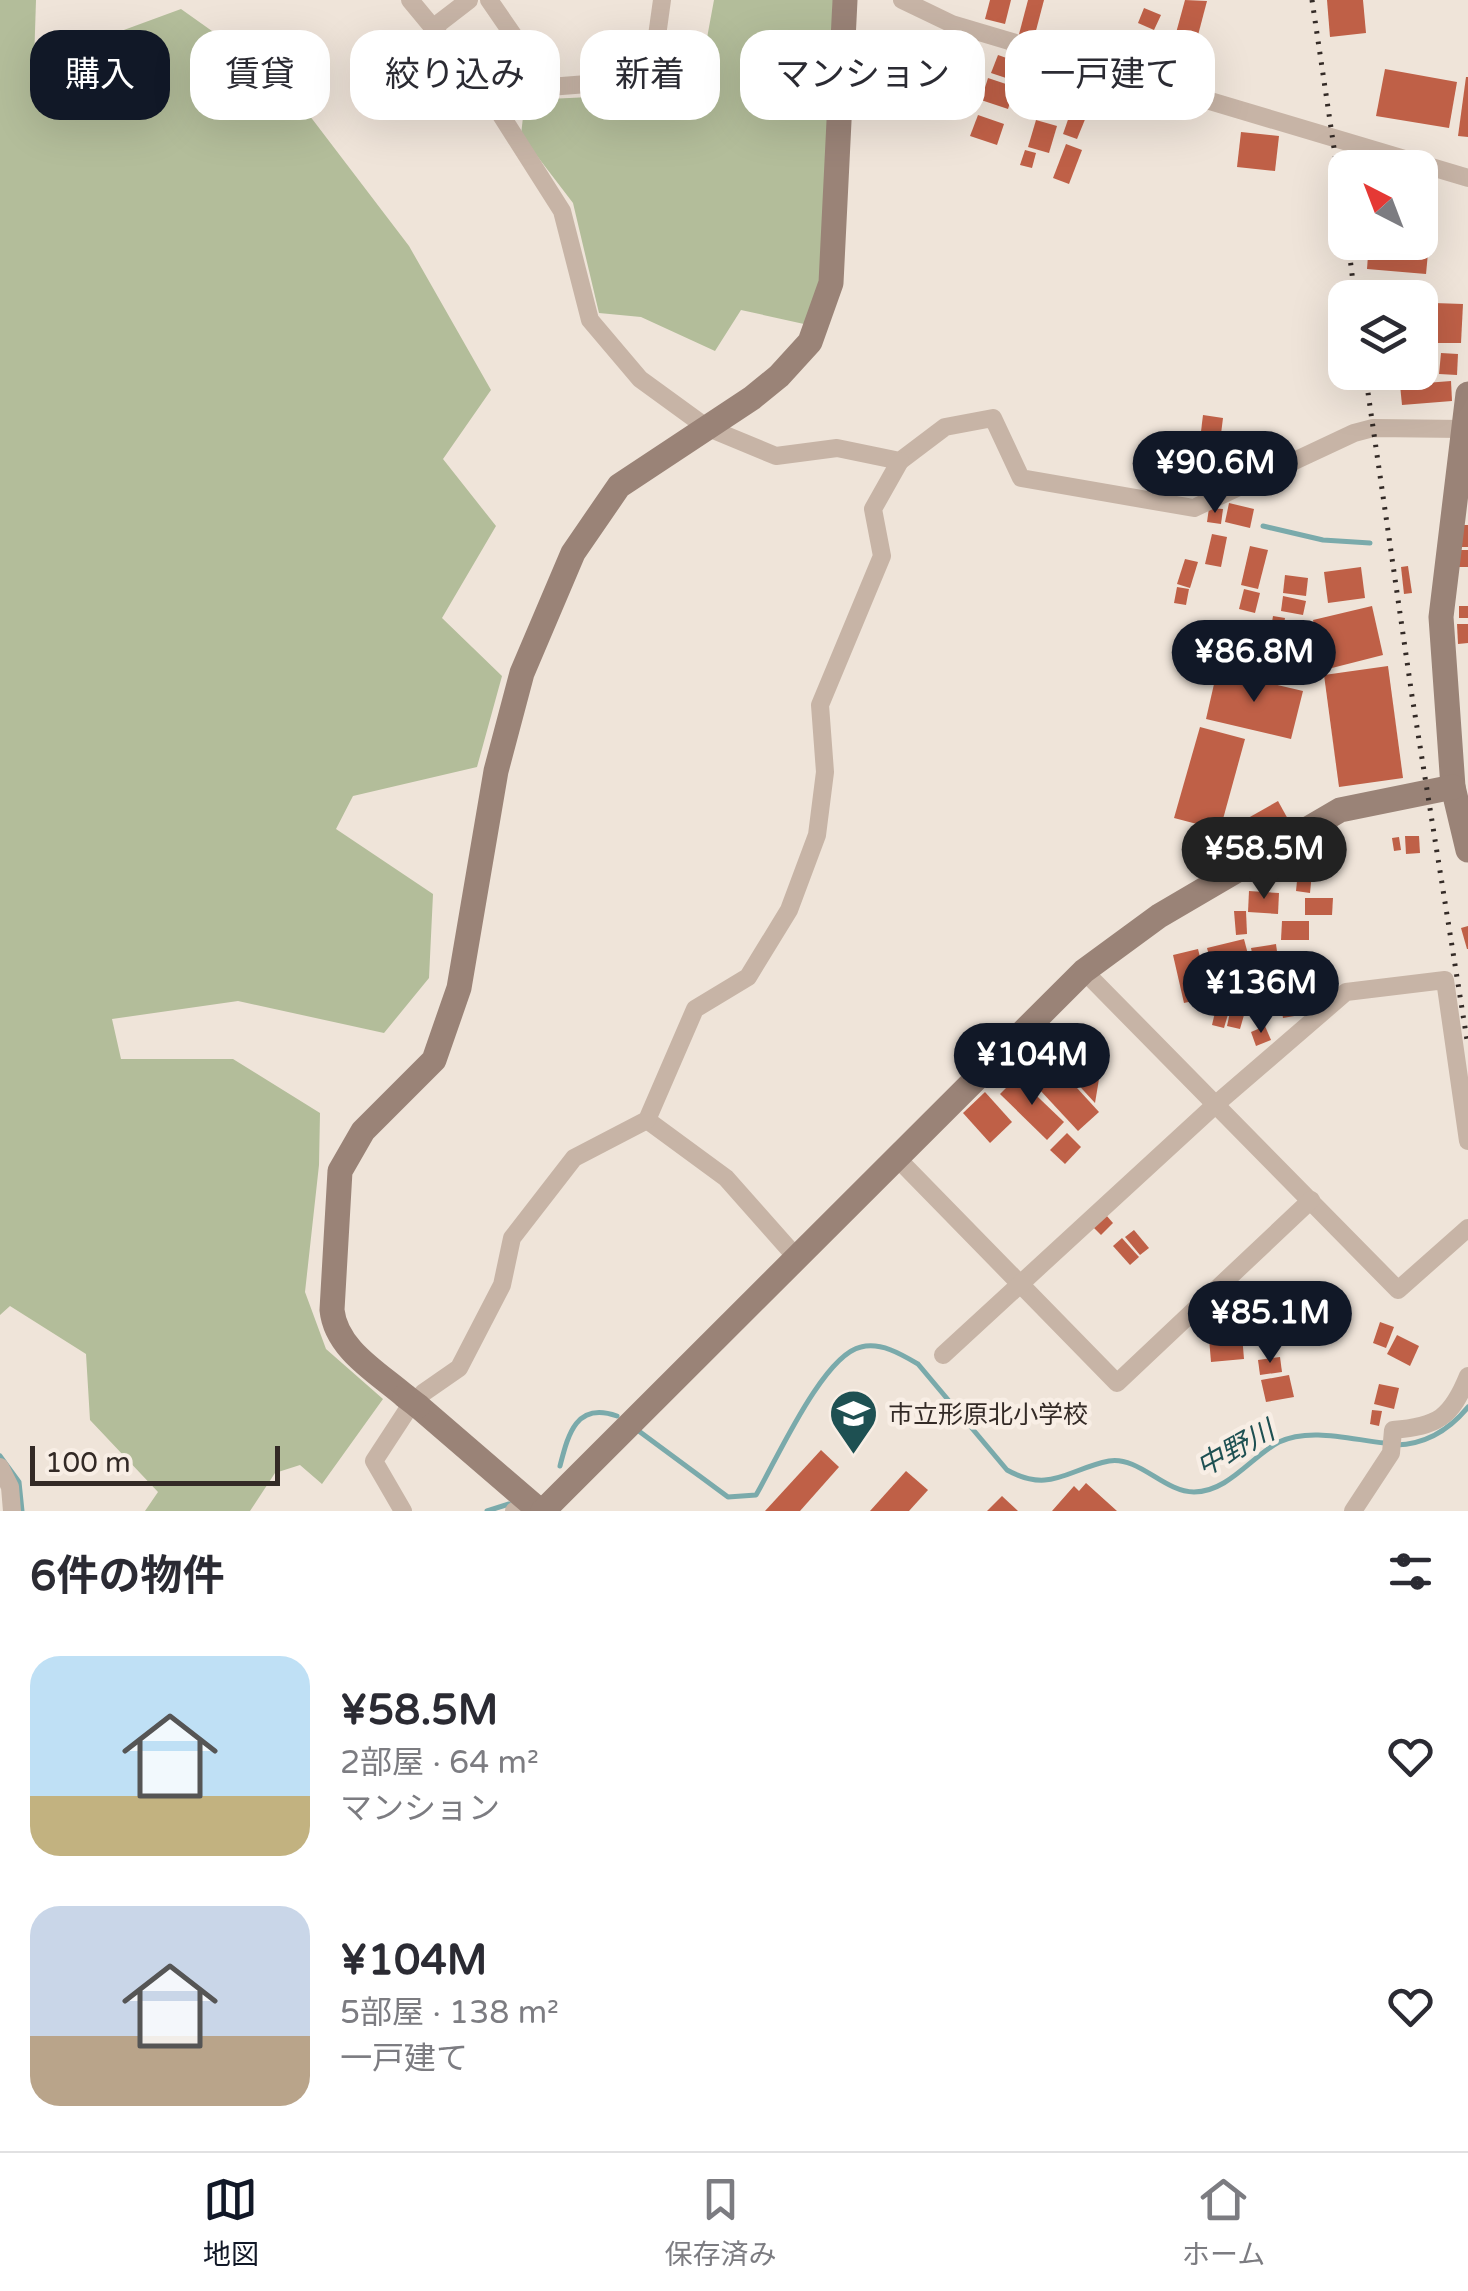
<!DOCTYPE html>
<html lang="ja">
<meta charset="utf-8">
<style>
:root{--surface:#fff;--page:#f7f7f7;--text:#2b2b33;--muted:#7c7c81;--line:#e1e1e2;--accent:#111827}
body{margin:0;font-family:"Varela Round","Noto Sans JP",sans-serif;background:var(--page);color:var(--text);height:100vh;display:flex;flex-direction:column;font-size:38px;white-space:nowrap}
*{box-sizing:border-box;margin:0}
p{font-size:32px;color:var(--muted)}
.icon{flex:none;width:55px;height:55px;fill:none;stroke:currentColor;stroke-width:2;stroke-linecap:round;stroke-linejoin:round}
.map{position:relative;height:1511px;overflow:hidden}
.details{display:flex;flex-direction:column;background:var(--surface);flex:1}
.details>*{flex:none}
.guide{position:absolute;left:30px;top:30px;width:1410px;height:90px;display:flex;gap:20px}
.needle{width:65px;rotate:318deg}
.controls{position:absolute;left:1328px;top:150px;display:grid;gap:20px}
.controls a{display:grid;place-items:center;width:110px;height:110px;border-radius:20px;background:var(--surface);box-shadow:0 10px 40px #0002;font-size:50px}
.scale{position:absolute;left:30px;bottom:25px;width:250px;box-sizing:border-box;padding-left:10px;border:5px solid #332a26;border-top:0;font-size:28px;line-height:35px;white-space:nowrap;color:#332a26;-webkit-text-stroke:8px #f8eee5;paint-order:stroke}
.price{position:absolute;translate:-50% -85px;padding:0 22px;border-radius:35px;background:var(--accent);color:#fff;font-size:32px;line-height:65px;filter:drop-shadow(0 2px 5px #0008)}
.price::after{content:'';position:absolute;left:50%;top:60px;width:30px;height:22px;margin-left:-15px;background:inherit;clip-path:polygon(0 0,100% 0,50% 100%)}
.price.selected{background:#222;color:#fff}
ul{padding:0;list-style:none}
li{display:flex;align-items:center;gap:30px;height:250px;padding:0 30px}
li span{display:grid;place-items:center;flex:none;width:280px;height:200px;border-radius:30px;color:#555}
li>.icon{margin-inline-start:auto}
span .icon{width:120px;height:120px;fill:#fffc;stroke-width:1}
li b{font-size:42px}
h2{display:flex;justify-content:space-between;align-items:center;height:120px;padding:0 30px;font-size:42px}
.tag{padding:0 35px;border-radius:30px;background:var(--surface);box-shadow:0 10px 40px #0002;font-size:35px;line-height:90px}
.tag.selected{background:var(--accent);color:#fff}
.tabs{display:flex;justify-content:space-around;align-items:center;height:140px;border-top:2px solid var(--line);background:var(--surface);font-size:28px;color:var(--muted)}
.tabs a{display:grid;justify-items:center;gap:5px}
.tabs .selected{color:var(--accent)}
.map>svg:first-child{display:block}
.green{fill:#b3bd9a}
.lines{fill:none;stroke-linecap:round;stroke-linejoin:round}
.stream{stroke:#7aaaab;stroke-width:5}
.building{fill:#bf6047}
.street{stroke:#c7b4a6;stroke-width:18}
.secondary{stroke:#9a8377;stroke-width:25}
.rail{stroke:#332a26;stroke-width:5;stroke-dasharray:2.5 8;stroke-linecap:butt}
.secondary-bridge{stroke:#9a8377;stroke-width:25}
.labels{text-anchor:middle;stroke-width:9;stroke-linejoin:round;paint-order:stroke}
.poi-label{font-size:25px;fill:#332a26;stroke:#f8eee5;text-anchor:start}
.water-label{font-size:28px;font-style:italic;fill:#1e5052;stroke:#f8eee5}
</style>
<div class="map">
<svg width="1468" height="1511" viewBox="0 0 1468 1511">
<rect width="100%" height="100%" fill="#efe4d9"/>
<g class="green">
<polygon points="0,0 36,0 34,63 181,9 284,82 409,246 491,390 443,459 496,526 442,618 502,676 477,767 353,796 336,829 433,894 429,978 384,1033 238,1001 112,1019 121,1059 233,1059 320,1113 319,1165 305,1292 326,1349 383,1399 322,1484 300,1465 275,1473 250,1511 145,1511 158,1492 90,1420 86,1354 10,1306 0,1315"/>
<polygon points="714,0 833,0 822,283 804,324 741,310 715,351 641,317 599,313 573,203 521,135 523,117 548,99 697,92"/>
</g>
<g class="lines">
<g class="stream">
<polyline points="1263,526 1323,540 1370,543"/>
<path d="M 636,1429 L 728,1497 L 756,1495 C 776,1461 823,1355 861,1347 C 881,1342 901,1354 918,1364 L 1007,1470 C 1050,1494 1068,1469 1109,1461 C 1139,1456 1164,1492 1194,1492 C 1228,1492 1252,1456 1279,1442 C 1310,1427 1353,1440 1385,1443"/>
<path d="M 1396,1445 C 1426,1444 1450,1429 1468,1407"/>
<polyline points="0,1456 19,1482 22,1511"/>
<path d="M 560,1466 C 568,1435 576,1401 617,1416"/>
<polyline points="487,1511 509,1504"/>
</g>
</g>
<g class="building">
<polygon points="990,0 1011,0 1005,24 985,19"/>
<polygon points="1028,0 1044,0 1033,42 1018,38"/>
<polygon points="1185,0 1207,1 1197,39 1176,33"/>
<polygon points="1327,0 1363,0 1366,33 1330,37"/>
<polygon points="1144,8 1161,15 1154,30 1138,23"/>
<polygon points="1171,36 1189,41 1186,49 1169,44"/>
<polygon points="946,44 972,45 971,83 945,82"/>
<polygon points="1170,49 1187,53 1179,83 1162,79"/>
<polygon points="998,55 1027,65 1021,83 991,73"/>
<polygon points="1046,67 1074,79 1065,102 1036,91"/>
<polygon points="1385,69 1457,82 1449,128 1376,116"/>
<polygon points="1466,77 1468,77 1468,137 1458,136"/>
<polygon points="988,78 1015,87 1008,109 981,100"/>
<polygon points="1088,81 1102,85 1095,112 1080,108"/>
<polygon points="1071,111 1086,117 1077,139 1063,134"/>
<polygon points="978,115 1004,124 997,145 970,136"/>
<polygon points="1036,120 1057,126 1049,153 1028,147"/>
<polygon points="1241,132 1279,136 1275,171 1237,167"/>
<polygon points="1066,144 1082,150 1069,184 1053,178"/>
<polygon points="1025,150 1036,153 1032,168 1020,165"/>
<polygon points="1420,189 1438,192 1435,210 1420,208"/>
<polygon points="1420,214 1434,215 1433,235 1420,234"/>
<polygon points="1369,242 1429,242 1426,274 1367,269"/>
<polygon points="1434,303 1463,304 1461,343 1432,343"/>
<polygon points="1420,353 1428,353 1428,376 1414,376 1414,372 1420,372"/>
<polygon points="1441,353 1458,354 1457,375 1439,374"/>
<polygon points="1451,381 1452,401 1402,405 1400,385"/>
<polygon points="1203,415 1223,418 1218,458 1198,456"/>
<polygon points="1240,439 1256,440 1255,469 1238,468"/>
<polygon points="1163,441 1186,446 1176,487 1154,482"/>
<polygon points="1229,503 1254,509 1250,528 1225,522"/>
<polygon points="1209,508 1223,509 1221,524 1207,522"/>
<polygon points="1462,525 1468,525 1468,547 1461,547"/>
<polygon points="1212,534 1227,537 1221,567 1205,564"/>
<polygon points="1250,546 1268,550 1258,589 1241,585"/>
<rect x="1457" y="550" width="11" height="17"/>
<polygon points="1185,559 1198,562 1190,588 1177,584"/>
<polygon points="1408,566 1412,593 1404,594 1401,567"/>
<polygon points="1361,567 1365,598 1328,603 1324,572"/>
<polygon points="1285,575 1308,578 1306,596 1283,593"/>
<polygon points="1177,587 1189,589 1186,605 1174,603"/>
<polygon points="1244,589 1260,593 1255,613 1239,609"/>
<polygon points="1283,596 1306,601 1303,615 1281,611"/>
<polygon points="1372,606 1383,655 1324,670 1313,620"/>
<rect x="1459" y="606" width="9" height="12"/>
<polygon points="1273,616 1285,618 1282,636 1270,634"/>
<polygon points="1457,624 1468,624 1468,643 1458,644"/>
<polygon points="1388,666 1403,778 1339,787 1324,675"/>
<polygon points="1217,671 1303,691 1291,739 1206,719"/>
<polygon points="1200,727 1245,739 1220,830 1174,818"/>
<polygon points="1278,801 1289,821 1253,842 1241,822"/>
<polygon points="1405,836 1419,836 1420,853 1406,854"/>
<polygon points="1399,837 1401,850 1394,851 1392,838"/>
<polygon points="1299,861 1313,862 1310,893 1296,891"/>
<polygon points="1249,891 1279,893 1278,914 1248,912"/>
<polygon points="1305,898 1333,898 1332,915 1305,915"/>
<polygon points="1234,911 1246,911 1247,934 1236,935"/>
<polygon points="1282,921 1309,921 1309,940 1281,940"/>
<polygon points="1468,926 1468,949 1467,949 1461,928"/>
<polygon points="1244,939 1250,962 1213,971 1207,948"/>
<polygon points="1276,944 1278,959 1254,963 1251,948"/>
<polygon points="1198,949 1210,997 1184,1003 1173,955"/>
<polygon points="1298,1002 1300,1015 1283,1018 1281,1006"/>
<polygon points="1216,1008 1229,1011 1224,1028 1212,1025"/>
<polygon points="1230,1012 1244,1015 1240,1029 1227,1026"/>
<polygon points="1080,1025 1103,1055 1095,1103 1050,1054"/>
<polygon points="1265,1026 1271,1040 1256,1046 1251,1032"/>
<polygon points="1034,1041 1099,1112 1078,1131 1013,1061"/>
<polygon points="1017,1077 1064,1122 1047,1140 1000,1094"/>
<polygon points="985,1092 1012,1122 990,1143 963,1113"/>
<polygon points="1067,1133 1081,1147 1065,1164 1050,1150"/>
<polygon points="1106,1215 1113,1223 1101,1235 1093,1227"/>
<polygon points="1134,1230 1149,1248 1140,1255 1125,1237"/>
<polygon points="1122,1238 1139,1257 1130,1265 1113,1246"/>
<polygon points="1380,1322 1394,1327 1386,1348 1373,1343"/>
<polygon points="1242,1335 1244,1359 1211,1362 1209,1338"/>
<polygon points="1397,1335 1419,1346 1410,1366 1387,1354"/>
<polygon points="1280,1357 1282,1372 1260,1375 1258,1360"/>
<polygon points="1289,1375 1294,1397 1266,1402 1261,1380"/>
<polygon points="1379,1384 1399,1388 1394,1409 1374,1404"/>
<polygon points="1372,1410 1382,1411 1379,1426 1370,1424"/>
<polygon points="821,1450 839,1467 800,1511 765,1511"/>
<polygon points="906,1471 928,1490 909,1511 870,1511"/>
<polygon points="1086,1483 1117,1511 1052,1511 1074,1486 1079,1491"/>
<polygon points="1002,1496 1018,1511 987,1511"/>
</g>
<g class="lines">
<g class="street">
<polyline points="410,0 487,93 562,211 590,320 640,379 706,427 776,456 837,448 900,461 945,427 993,418 1021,478 1194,508 1354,433 1373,428 1463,429"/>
<polyline points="489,0 549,87 651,79 662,0"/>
<polyline points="902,0 952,24 1468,178"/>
<polyline points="434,27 469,0"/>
<polyline points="1084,971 1398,1290 1468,1228"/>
<polyline points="647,1120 726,1178 796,1257"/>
<polyline points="896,1157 1117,1383 1311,1200"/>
<polyline points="943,1355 1215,1105 1346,992 1445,980 1468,1141"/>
<polyline points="0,1467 10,1487 12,1511"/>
<polyline points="403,1511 374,1461 406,1412 423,1393 459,1368 502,1285 512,1238 574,1158 647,1120 695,1009 748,977 789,910 817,835 825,772 820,705 882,556 873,509 900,461"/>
<polyline points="514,1511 520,1511"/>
<path d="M 1353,1511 L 1391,1453 L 1393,1430 C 1438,1426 1451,1418 1468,1376"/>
</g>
<g class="secondary">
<polyline points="1468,394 1441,617 1453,787 1468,850"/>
<path d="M 405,1396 C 377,1372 336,1349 332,1310 L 340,1171 L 363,1131 L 434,1060 L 459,988 L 496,771 L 522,673 L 573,553 L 619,486 L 752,398 L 779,376 L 810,342 L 831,283 L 845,0"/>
<polyline points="418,1406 540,1511"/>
<polyline points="543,1511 1084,971 1159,916 1340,810 1453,787"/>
</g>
<g class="rail">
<polyline points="1312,0 1345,222"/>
<polyline points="1348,242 1355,298"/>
<polyline points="1365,372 1412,696 1468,1046"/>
</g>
<polyline class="secondary-bridge" points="405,1396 418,1406"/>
</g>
<defs>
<symbol id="school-pin" viewBox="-11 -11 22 30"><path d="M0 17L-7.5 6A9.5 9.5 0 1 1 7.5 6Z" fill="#1e5052" stroke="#f8eee5"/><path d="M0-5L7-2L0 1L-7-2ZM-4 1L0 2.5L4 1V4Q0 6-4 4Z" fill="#fff"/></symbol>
</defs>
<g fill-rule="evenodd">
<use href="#school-pin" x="826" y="1386" width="55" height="75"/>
</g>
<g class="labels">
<g class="poi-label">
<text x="888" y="1423">市立形原北小学校</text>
</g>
<g class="water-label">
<text transform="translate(1235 1448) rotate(-29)" y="10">中野川</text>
</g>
</g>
</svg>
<div class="controls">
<a><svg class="needle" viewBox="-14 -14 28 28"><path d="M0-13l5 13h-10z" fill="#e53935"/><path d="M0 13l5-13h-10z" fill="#7c7c81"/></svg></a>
<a><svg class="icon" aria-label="layers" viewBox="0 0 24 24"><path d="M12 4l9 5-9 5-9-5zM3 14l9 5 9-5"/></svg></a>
</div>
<div class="scale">100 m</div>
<b class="price" style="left:1215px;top:516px">¥90.6M</b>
<b class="price" style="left:1254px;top:705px">¥86.8M</b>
<b class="price selected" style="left:1264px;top:902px">¥58.5M</b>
<b class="price" style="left:1261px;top:1036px">¥136M</b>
<b class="price" style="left:1032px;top:1108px">¥104M</b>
<b class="price" style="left:1270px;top:1366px">¥85.1M</b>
<div class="guide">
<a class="tag selected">購入</a>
<a class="tag">賃貸</a>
<a class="tag">絞り込み</a>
<a class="tag">新着</a>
<a class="tag">マンション</a>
<a class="tag">一戸建て</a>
</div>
</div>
<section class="details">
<h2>6件の物件<svg class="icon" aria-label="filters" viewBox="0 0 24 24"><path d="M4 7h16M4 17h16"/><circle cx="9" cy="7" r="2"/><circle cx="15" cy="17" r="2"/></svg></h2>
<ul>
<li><span style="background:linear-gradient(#bfe0f5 70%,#c2b280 0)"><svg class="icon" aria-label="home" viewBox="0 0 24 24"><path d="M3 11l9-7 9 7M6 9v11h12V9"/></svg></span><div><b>¥58.5M</b><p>2部屋 · 64 m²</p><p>マンション</p></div><svg class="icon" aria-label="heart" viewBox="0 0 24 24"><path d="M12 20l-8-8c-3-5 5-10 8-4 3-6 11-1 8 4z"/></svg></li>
<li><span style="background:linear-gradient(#c9d6e8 65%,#b9a48a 0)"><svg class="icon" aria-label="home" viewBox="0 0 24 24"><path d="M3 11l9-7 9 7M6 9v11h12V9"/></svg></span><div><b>¥104M</b><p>5部屋 · 138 m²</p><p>一戸建て</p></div><svg class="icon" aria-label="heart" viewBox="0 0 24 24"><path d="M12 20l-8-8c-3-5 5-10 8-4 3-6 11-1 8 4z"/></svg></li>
</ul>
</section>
<nav class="tabs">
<a class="selected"><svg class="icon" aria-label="map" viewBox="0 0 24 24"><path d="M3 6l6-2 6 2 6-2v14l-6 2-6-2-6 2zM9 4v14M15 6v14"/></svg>地図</a>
<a><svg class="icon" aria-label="saved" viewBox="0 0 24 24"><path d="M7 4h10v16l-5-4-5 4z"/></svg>保存済み</a>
<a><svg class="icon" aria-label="home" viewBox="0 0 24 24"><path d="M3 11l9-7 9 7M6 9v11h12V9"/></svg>ホーム</a>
</nav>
